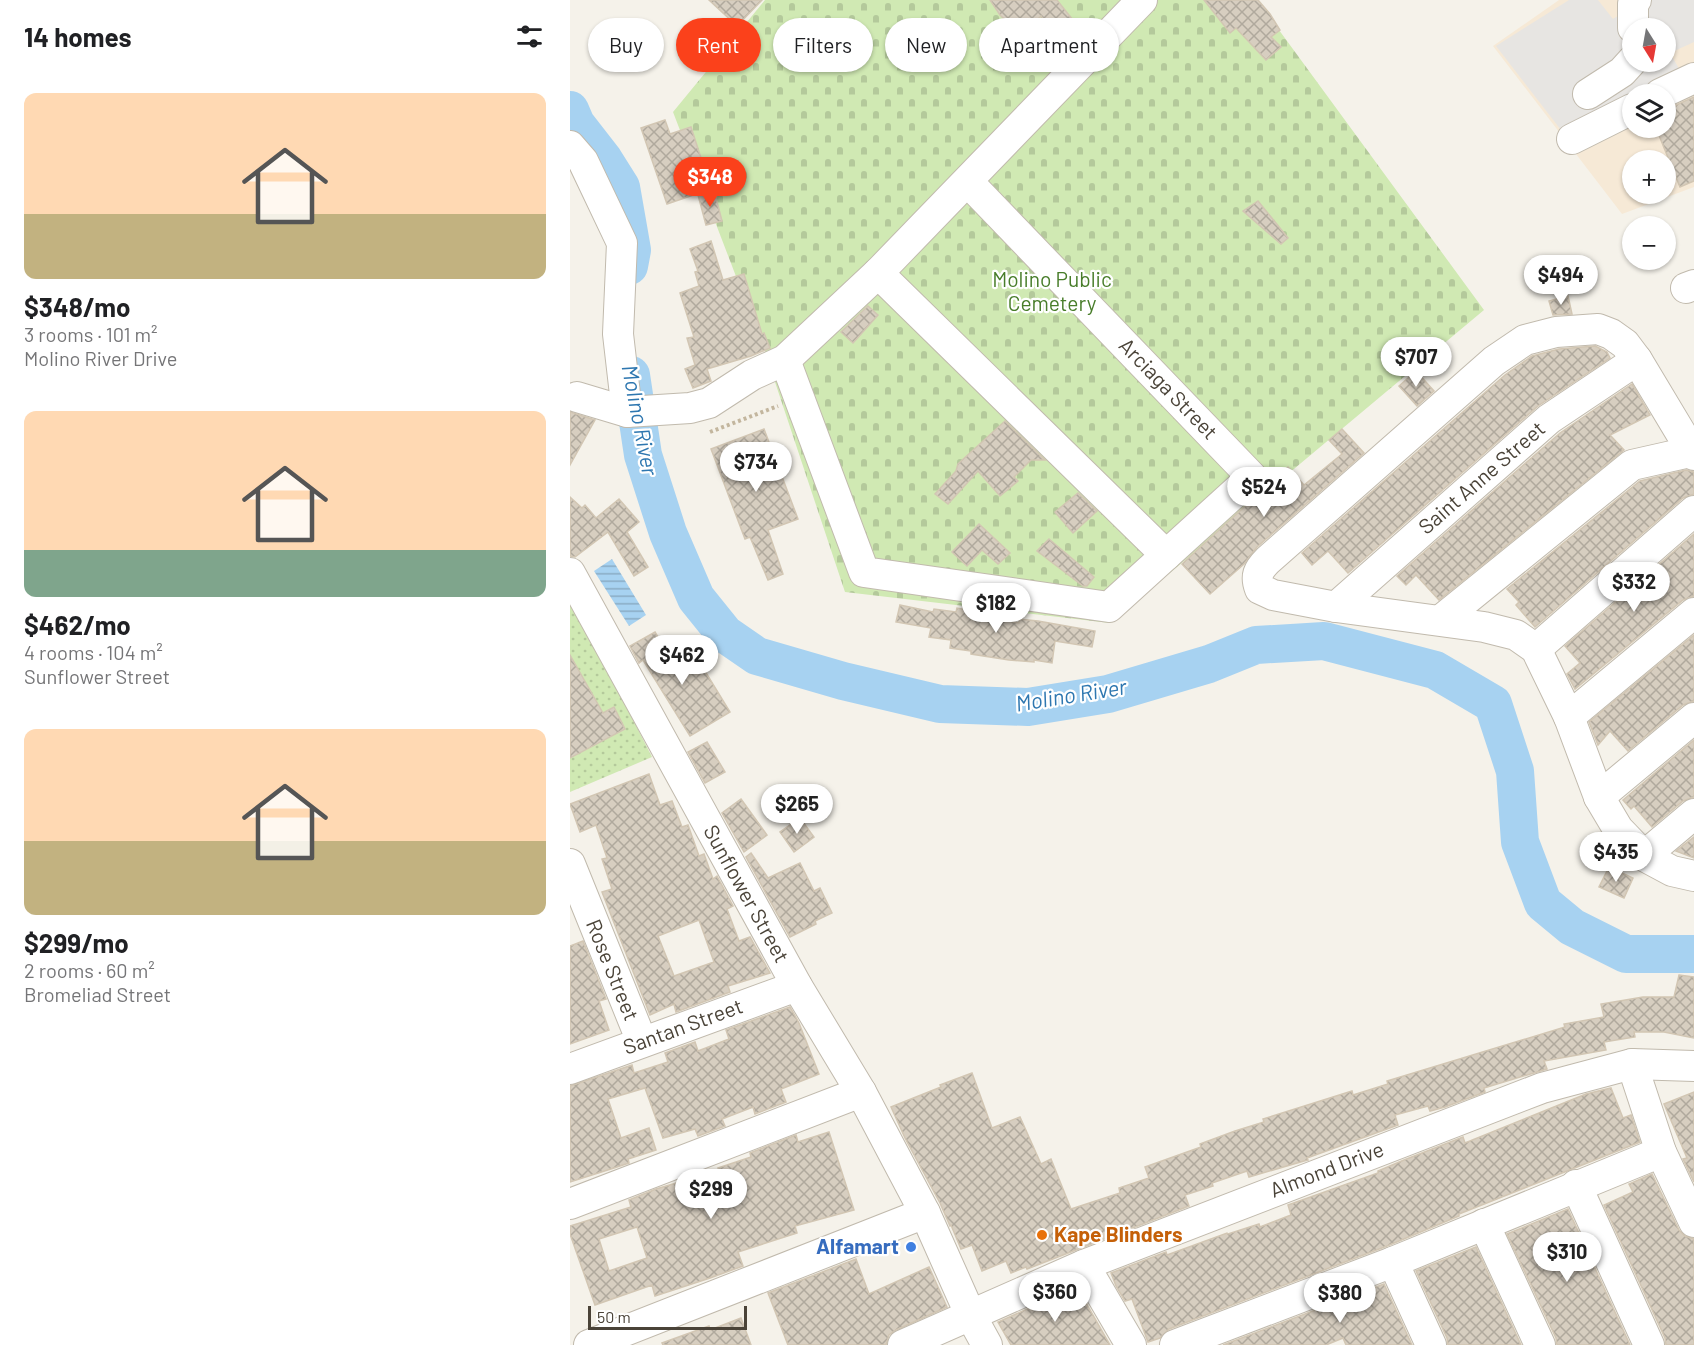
<!DOCTYPE html>
<meta charset="utf-8">
<style>
:root{--surface:#fff;--page:#f2f2f2;--text:#202124;--muted:#757577;--accent:#fb411b}
body{margin:0;font-family:Barlow,sans-serif;background:var(--page);color:var(--text);height:100vh;display:flex;flex-direction:column;font-size:22px;white-space:nowrap}
*{box-sizing:border-box;margin:0}
p{font-size:20px;color:var(--muted)}
.icon{flex:none;width:33px;height:33px;fill:none;stroke:currentColor;stroke-width:2;stroke-linecap:round;stroke-linejoin:round}
.map{position:relative;flex:1;overflow:hidden}
.panel{display:flex;flex-direction:column;background:var(--surface);width:570px}
.panel>*{flex:none}
.top-card{position:absolute;left:18px;top:18px;width:570px;height:54px;display:flex;gap:12px}
.needle{width:39px;rotate:169deg}
.fabs{position:absolute;left:1052px;top:18px;display:grid;gap:12px}
.fabs a{display:grid;place-items:center;width:54px;height:54px;border-radius:50%;background:var(--surface);box-shadow:0 2px 4px #0004;font-size:30px}
.scale{position:absolute;left:18px;bottom:15px;width:159px;box-sizing:border-box;padding-left:6px;border:3px solid #4a4338;border-top:0;font-size:16px;line-height:21px;white-space:nowrap;color:#4a4338;-webkit-text-stroke:4px #fff;paint-order:stroke}
.price{position:absolute;translate:-50% -51px;padding:0 14px;border-radius:21px;background:#fff;color:#222;font-size:20px;line-height:39px;filter:drop-shadow(0 2px 3px #0008)}
.price::after{content:'';position:absolute;left:50%;top:36px;width:18px;height:14px;margin-left:-9px;background:inherit;clip-path:polygon(0 0,100% 0,50% 100%)}
.price.active{background:var(--accent);color:#fff}
ul{padding:0;list-style:none}
li{display:grid;align-content:center;gap:12px;height:318px;padding:0 24px}
li span{display:grid;place-items:center;height:186px;border-radius:12px;color:#555}
li>.icon{margin-inline-start:auto}
span .icon{width:108px;height:108px;fill:#fffc;stroke-width:1}
li b{font-size:26px}
h2{display:flex;justify-content:space-between;align-items:center;height:72px;padding:0 24px;font-size:26px}
.pill{padding:0 21px;border-radius:27px;background:var(--surface);box-shadow:0 2px 4px #0004;font-size:21px;line-height:54px}
.pill.active{background:var(--accent);color:#fff}
main{display:flex;flex:1;min-height:0}
.map>svg:first-child{display:block}
.commercial{fill:#f6e9d6;fill-rule:evenodd}
.grass{fill:url(#grass-dots)}
.cemetery{fill:url(#cemetery-stones)}
.parking{fill:#e7e5e2;fill-rule:evenodd}
.water{fill:url(#water-rules)}
.lines{fill:none;stroke-linecap:round;stroke-linejoin:round}
.river{stroke:#a7d2f1;stroke-width:38}
.building{fill:url(#building-cross-hatch);stroke:#d2c6b3;stroke-width:1.5;fill-rule:evenodd}
.minor-casing{stroke:#c1baad;stroke-width:32}
.path{stroke:#c3b69e;stroke-width:4;stroke-dasharray:3 3;stroke-linecap:butt}
.minor{stroke:#fff;stroke-width:30}
.food-dot{fill:#e8710a;stroke:#fff;stroke-width:2}
.shop-dot{fill:#3f7fe0;stroke:#fff;stroke-width:2}
.labels{text-anchor:middle;stroke-width:4.5;stroke-linejoin:round;paint-order:stroke}
.park-label{font-size:21px;fill:#487d2a;stroke:#fff}
.street-label{font-size:21px;fill:#4a4338;stroke:#fff}
.food-label{font-size:21px;font-weight:bold;fill:#c56008;stroke:#fff;text-anchor:start}
.shop-label{font-size:21px;font-weight:bold;fill:#366cbe;stroke:#fff;text-anchor:end}
.water-label{font-size:22px;font-style:italic;fill:#2e77b0;stroke:#fff}
</style>
<main>
<section class="panel">
<h2>14 homes<svg class="icon" aria-label="filters" viewBox="0 0 24 24"><path d="M4 7h16M4 17h16"/><circle cx="9" cy="7" r="2"/><circle cx="15" cy="17" r="2"/></svg></h2>
<ul>
<li><span style="background:linear-gradient(#ffd9b3 65%,#c2b280 0)"><svg class="icon" aria-label="home" viewBox="0 0 24 24"><path d="M3 11l9-7 9 7M6 9v11h12V9"/></svg></span><div><b>$348/mo</b><p>3 rooms · 101 m²</p><p>Molino River Drive</p></div></li>
<li><span style="background:linear-gradient(#ffd9b3 75%,#7fa58c 0)"><svg class="icon" aria-label="home" viewBox="0 0 24 24"><path d="M3 11l9-7 9 7M6 9v11h12V9"/></svg></span><div><b>$462/mo</b><p>4 rooms · 104 m²</p><p>Sunflower Street</p></div></li>
<li><span style="background:linear-gradient(#ffd9b3 60%,#c2b280 0)"><svg class="icon" aria-label="home" viewBox="0 0 24 24"><path d="M3 11l9-7 9 7M6 9v11h12V9"/></svg></span><div><b>$299/mo</b><p>2 rooms · 60 m²</p><p>Bromeliad Street</p></div></li>
</ul>
</section>
<div class="map">
<svg width="1124" height="1345" viewBox="0 0 1124 1345">
<defs>
<pattern id="grass-dots" width="8" height="8" patternUnits="userSpaceOnUse" patternTransform="scale(1.5)"><rect width="8" height="8" fill="#d0e9b3"/><path d="M2 2h.1M6 6h.1" fill="none" stroke="#b4c99b" stroke-width="1.8" stroke-linecap="round"/></pattern>
<pattern id="cemetery-stones" width="16" height="16" patternUnits="userSpaceOnUse" patternTransform="scale(1.5)"><rect width="16" height="16" fill="#d0e9b3"/><path d="M2 7V4a2 2 0 0 1 4 0v3zM10 15v-3a2 2 0 0 1 4 0v3z" fill="#b4c99b"/></pattern>
<pattern id="water-rules" width="6" height="5" patternUnits="userSpaceOnUse" patternTransform="scale(1.5)"><rect width="6" height="5" fill="#a7d2f1"/><path d="M0 2.5h6" fill="none" stroke="#8aacc4"/></pattern>
<pattern id="building-cross-hatch" width="8" height="8" patternUnits="userSpaceOnUse" patternTransform="scale(1.5)"><rect width="8" height="8" fill="#d7cec0"/><path d="M0 0l8 8M0 8l8-8" fill="none" stroke="#b0a99d"/></pattern>
</defs>
<rect width="100%" height="100%" fill="#f5f2ea"/>
<path class="commercial" d="M 989,0 L 1124,0 L 1124,187 L 1052,214 L 923,46 ZM 1062,28 L 1095,28 L 1095,62 L 1062,62 ZM 1062,94 L 1095,94 L 1095,128 L 1062,128 ZM 1062,160 L 1095,160 L 1095,194 L 1062,194 Z"/>
<polygon class="grass" points="0,596 82,757 0,792"/>
<polygon class="cemetery" points="195,0 687,0 914,310 540,623 275,592 195,352 103,112"/>
<path class="parking" d="M 999,0 L 1028,0 L 1043,19 L 1073,0 L 1124,0 L 1124,42 L 1100,53 L 1111,72 L 991,130 L 926,46 ZM 1062,28 L 1095,28 L 1095,62 L 1062,62 Z"/>
<polygon class="water" points="42,559 76,615 59,626 24,571"/>
<g class="lines">
<g class="river">
<polyline points="0,110 6,124 34,160 51,187 62,250 59,266"/>
<polyline points="61,375 73,455 98,533 126,598 155,634 187,656 273,681 370,704 458,707 538,694 639,664 686,645 754,641 865,670 923,704 945,771 950,842 973,903 1002,927 1056,954 1124,954"/>
</g>
</g>
<g class="building">
<polygon points="139,0 192,0 167,26"/>
<polygon points="420,0 487,0 506,24 488,39 471,16 452,36 430,15"/>
<polygon points="634,0 688,0 700,14 710,30 701,37 711,47 696,60 666,28 660,33"/>
<polygon points="1124,97 1124,181 1110,187 1086,128 1095,128 1095,110"/>
<polygon points="95,120 100,134 121,127 141,189 97,204 71,128"/>
<polygon points="144,190 152,221 136,225 128,195"/>
<polygon points="688,201 718,238 711,244 673,211"/>
<polygon points="141,241 153,280 174,274 192,334 194,333 200,348 181,356 137,369 141,381 123,388 115,369 125,365 117,338 124,337 110,293 129,286 125,272 128,271 120,249"/>
<polygon points="998,296 1002,314 983,315 979,301"/>
<polygon points="298,306 308,315 283,343 271,332"/>
<polygon points="1025,346 1037,352 1040,358 968,406 778,573 758,551 742,565 732,553 935,375 962,356 989,349"/>
<polygon points="846,371 864,391 847,406 829,386"/>
<polygon points="1062,384 1080,415 1040,435 1054,450 869,600 846,575 836,585 827,576 990,433"/>
<polygon points="0,412 25,420 0,465"/>
<polygon points="435,421 475,460 461,460 444,477 448,481 430,496 408,471 378,504 365,494 386,471 388,464"/>
<polygon points="194,429 228,519 198,530 213,574 198,580 180,537 175,539 141,449"/>
<polygon points="772,429 794,453 687,547 674,564 640,594 612,564 718,467 734,485 772,454 759,440"/>
<polygon points="1116,470 1124,472 1124,494 1113,498 965,627 946,605 949,602 937,589 1070,481"/>
<polygon points="508,493 527,511 503,533 485,512"/>
<polygon points="0,497 12,508 15,505 26,518 49,499 69,522 57,532 78,567 64,576 38,532 5,557 0,556"/>
<polygon points="409,524 440,553 428,564 412,550 397,566 382,552"/>
<polygon points="1124,534 1124,596 1113,600 1005,689 997,674 1010,663 995,646"/>
<polygon points="479,539 524,577 517,586 513,586 467,551"/>
<polygon points="330,605 363,612 364,609 386,612 387,608 403,611 402,615 449,623 449,619 468,621 525,631 522,647 485,641 482,663 464,660 464,662 439,660 401,654 401,651 380,648 381,640 359,637 361,628 326,622"/>
<polygon points="85,632 107,670 127,658 160,712 120,736 73,660 69,663 60,646"/>
<polygon points="1124,635 1124,701 1113,705 1058,751 1040,731 1028,745 1019,722"/>
<polygon points="0,655 33,713 44,707 55,729 0,758"/>
<polygon points="1124,740 1124,797 1113,801 1082,827 1064,806 1061,809 1053,800"/>
<polygon points="137,742 155,772 135,783 118,752"/>
<path d="M 79,774 L 90,805 L 102,801 L 112,827 L 118,825 L 129,856 L 134,854 L 143,879 L 147,876 L 163,906 L 157,909 L 169,941 L 180,937 L 200,973 L 158,986 L 160,992 L 106,1012 L 104,1004 L 80,1015 L 32,892 L 42,889 L 32,859 L 37,858 L 26,825 L 10,832 L 0,804 ZM 129,920 L 144,962 L 104,976 L 88,936 Z"/>
<polygon points="171,799 197,835 174,852 152,813"/>
<polygon points="230,818 244,837 224,852 210,832"/>
<polygon points="1124,837 1124,858 1106,851"/>
<polygon points="181,853 198,878 230,863 244,891 250,888 262,913 245,921 246,924 220,937 176,857"/>
<polygon points="1039,867 1063,878 1054,898 1029,887"/>
<polygon points="13,941 36,999 29,1001 39,1030 0,1044 0,946"/>
<polygon points="1109,975 1124,977 1124,1038 1094,1032 1064,1032 1065,1037 1034,1042 1036,1050 974,1061 977,1069 914,1088 915,1092 875,1107 860,1111 858,1106 825,1115 828,1125 737,1158 738,1160 734,1161 679,1177 677,1171 642,1183 643,1186 615,1195 619,1206 457,1269 456,1267 441,1273 436,1261 412,1271 402,1245 391,1249 381,1225 380,1226 370,1203 335,1138 321,1107 371,1087 370,1085 402,1073 422,1128 450,1117 471,1164 481,1159 501,1209 550,1193 549,1188 579,1178 575,1167 631,1147 630,1144 665,1131 694,1122 693,1119 782,1091 783,1095 818,1084 817,1081 995,1027 994,1024 1034,1017 1031,1004 1073,997 1104,997"/>
<polygon points="220,1007 229,1023 249,1074 211,1089 216,1102 185,1114 183,1107 152,1119 155,1126 128,1136 125,1129 93,1138 75,1088 38,1099 51,1138 79,1128 86,1150 58,1159 59,1163 44,1168 0,1182 0,1086 62,1065 64,1073 98,1062 95,1053 125,1042 128,1051 159,1039 156,1030"/>
<polygon points="1041,1088 1053,1118 1061,1115 1070,1142 889,1214 889,1216 817,1246 599,1329 590,1338 578,1342 562,1299 555,1301 546,1286 541,1273 596,1252 597,1255 657,1233 658,1234 689,1224 690,1227 721,1215 718,1205 808,1173 808,1171 834,1160 893,1137 895,1143 1016,1094"/>
<polygon points="1124,1092 1124,1182 1113,1159 1117,1158 1094,1104"/>
<path d="M 259,1132 L 284,1210 L 225,1226 L 227,1233 L 168,1252 L 173,1266 L 140,1278 L 85,1296 L 82,1285 L 25,1305 L 0,1234 L 0,1226 L 61,1207 L 59,1200 L 86,1189 L 110,1182 L 111,1185 L 150,1173 L 148,1168 L 181,1157 L 180,1153 L 226,1135 L 228,1142 ZM 67,1227 L 77,1258 L 39,1271 L 29,1239 Z"/>
<polygon points="1082,1174 1109,1230 1115,1236 1124,1239 1124,1345 1096,1345 1095,1338 1034,1205 1063,1192 1059,1184"/>
<polygon points="998,1209 1060,1345 987,1345 986,1338 937,1234"/>
<polygon points="906,1247 951,1345 878,1345 877,1338 846,1271"/>
<polygon points="286,1259 299,1294 359,1267 377,1307 326,1330 319,1335 316,1345 218,1345 198,1293"/>
<polygon points="814,1284 842,1345 776,1345 773,1338 756,1345 653,1345"/>
<polygon points="507,1287 540,1345 441,1345 428,1322"/>
<polygon points="171,1318 181,1345 93,1345 92,1343 139,1326 140,1330"/>
</g>
<g class="lines">
<defs>
<g id="minor">
<polyline points="1063,28 1063,4 1066,0"/>
<polyline points="1018,94 1052,72 1062,61"/>
<polyline points="1090,94 1124,78"/>
<polyline points="1002,139 1062,109"/>
<polyline points="0,146 13,161 52,243 48,334 57,412"/>
<polyline points="308,273 596,555"/>
<polyline points="1116,288 1124,285"/>
<polyline points="215,360 294,572 539,607 682,477 398,182"/>
<polyline points="7,397 57,412 120,408 139,403 182,375 215,360 308,273 572,0"/>
<path d="M 1124,455 L 1067,360 L 1055,344 L 1041,334 L 1028,329 L 986,332 L 955,340 L 924,361 L 698,560 C 688,570 685,576 690,589 L 703,595 L 766,607 L 914,627 L 946,635 L 966,649 L 999,717 L 1029,797 L 1048,829 L 1074,856 L 1102,871 L 1124,876"/>
<polyline points="0,573 227,986 291,1092 355,1213 400,1314 417,1345"/>
<polyline points="766,607 979,419 1067,360"/>
<polyline points="871,620 1062,465 1124,451"/>
<polyline points="966,649 1124,511"/>
<polyline points="999,717 1124,613"/>
<polyline points="1029,797 1124,718"/>
<polyline points="1074,856 1124,814"/>
<polyline points="0,864 72,1042"/>
<polyline points="1062,1064 1091,1152 1124,1222"/>
<polyline points="0,1069 227,986"/>
<polyline points="1006,1185 1079,1345"/>
<polyline points="0,1204 291,1092"/>
<polyline points="914,1224 970,1345"/>
<polyline points="823,1262 861,1345"/>
<polyline points="514,1265 561,1345"/>
<polyline points="19,1345 355,1213"/>
<polyline points="333,1345 514,1265 972,1088 1062,1064 1124,1066"/>
<polyline points="605,1345 823,1262 1091,1152"/>
</g>
</defs>
<use href="#minor" class="minor-casing"/>
<polyline class="path" points="140,432 208,406"/>
<use href="#minor" class="minor"/>
</g>
<circle class="food-dot" cx="472" cy="1235" r="6"/>
<circle class="shop-dot" cx="341" cy="1247" r="6"/>
<g class="labels">
<g class="park-label">
<text x="482" y="287">Molino Public<tspan x="482" dy="24">Cemetery</tspan></text>
</g>
<g class="street-label">
<text transform="translate(598 389) rotate(46)" y="7">Arciaga Street</text>
<text transform="translate(912 478) rotate(-41)" y="7">Saint Anne Street</text>
<text transform="translate(176 894) rotate(61)" y="7">Sunflower Street</text>
<text transform="translate(42 970) rotate(68)" y="7">Rose Street</text>
<text transform="translate(113 1027) rotate(-20)" y="7">Santan Street</text>
<text transform="translate(757 1170) rotate(-21)" y="7">Almond Drive</text>
</g>
<g class="food-label">
<text x="484" y="1242">Kape Blinders</text>
</g>
<g class="shop-label">
<text x="329" y="1254">Alfamart</text>
</g>
<g class="water-label">
<text transform="translate(70 420) rotate(79)" y="8">Molino River</text>
<text transform="translate(501 695) rotate(-9)" y="8">Molino River</text>
</g>
</g>
</svg>
<div class="fabs">
<a><svg class="needle" viewBox="-14 -14 28 28"><path d="M0-13l5 13h-10z" fill="#e53935"/><path d="M0 13l5-13h-10z" fill="#757577"/></svg></a>
<a><svg class="icon" aria-label="layers" viewBox="0 0 24 24"><path d="M12 4l9 5-9 5-9-5zM3 14l9 5 9-5"/></svg></a>
<a>+</a>
<a>−</a>
</div>
<div class="scale">50 m</div>
<b class="price active" style="left:140px;top:208px">$348</b>
<b class="price" style="left:991px;top:306px">$494</b>
<b class="price" style="left:846px;top:388px">$707</b>
<b class="price" style="left:186px;top:493px">$734</b>
<b class="price" style="left:694px;top:518px">$524</b>
<b class="price" style="left:1064px;top:613px">$332</b>
<b class="price" style="left:426px;top:634px">$182</b>
<b class="price" style="left:112px;top:686px">$462</b>
<b class="price" style="left:227px;top:835px">$265</b>
<b class="price" style="left:1046px;top:883px">$435</b>
<b class="price" style="left:141px;top:1220px">$299</b>
<b class="price" style="left:997px;top:1283px">$310</b>
<b class="price" style="left:485px;top:1323px">$360</b>
<b class="price" style="left:770px;top:1324px">$380</b>
<div class="top-card">
<a class="pill">Buy</a>
<a class="pill active">Rent</a>
<a class="pill">Filters</a>
<a class="pill">New</a>
<a class="pill">Apartment</a>
</div>
</div>
</main>
